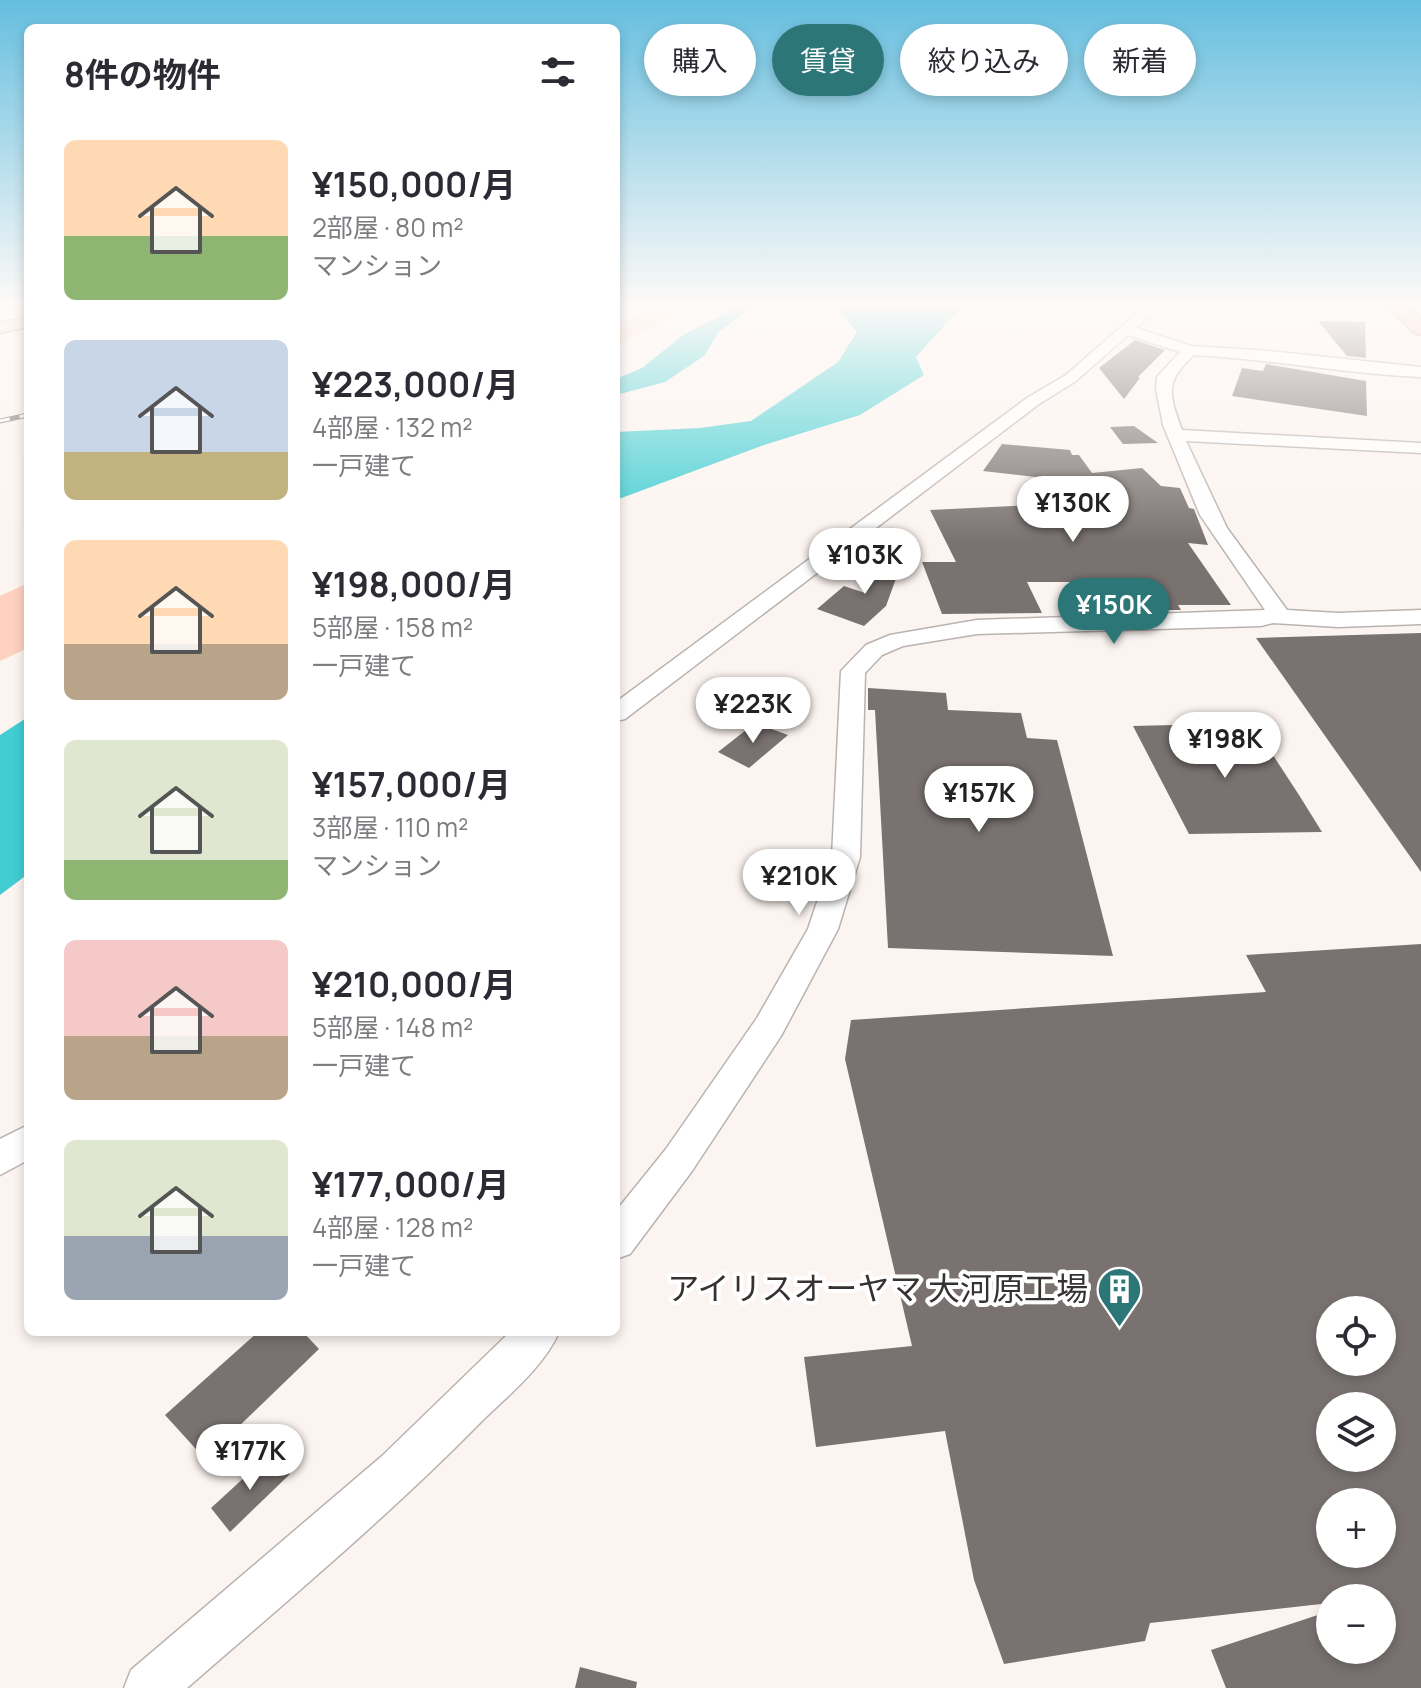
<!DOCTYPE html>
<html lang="ja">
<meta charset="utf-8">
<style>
:root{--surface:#fff;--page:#f2f2f3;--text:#2b2b33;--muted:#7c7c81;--accent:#2c7678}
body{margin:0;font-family:Manrope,"Noto Sans JP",sans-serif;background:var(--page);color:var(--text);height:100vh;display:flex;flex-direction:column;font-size:30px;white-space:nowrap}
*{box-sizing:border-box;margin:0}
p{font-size:26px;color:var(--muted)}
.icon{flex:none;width:44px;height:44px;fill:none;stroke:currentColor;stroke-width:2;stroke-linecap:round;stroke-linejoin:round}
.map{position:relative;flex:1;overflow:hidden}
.panel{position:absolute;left:24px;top:24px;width:596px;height:1312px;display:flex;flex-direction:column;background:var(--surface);border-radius:12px;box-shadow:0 4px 12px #0003}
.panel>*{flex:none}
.banner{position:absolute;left:644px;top:24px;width:656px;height:72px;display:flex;gap:16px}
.fabs{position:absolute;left:1316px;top:1296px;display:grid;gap:16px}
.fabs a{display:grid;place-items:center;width:80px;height:80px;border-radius:50%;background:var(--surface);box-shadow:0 4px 12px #0003;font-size:40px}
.price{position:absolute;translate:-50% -68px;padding:0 18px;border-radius:28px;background:#fff;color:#222;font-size:26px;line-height:52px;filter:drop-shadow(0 2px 4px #0008)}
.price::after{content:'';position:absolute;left:50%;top:48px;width:24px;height:18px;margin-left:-12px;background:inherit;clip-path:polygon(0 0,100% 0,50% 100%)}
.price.selected{background:var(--accent);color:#fff}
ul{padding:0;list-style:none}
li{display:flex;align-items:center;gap:24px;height:200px;padding:0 40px}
li span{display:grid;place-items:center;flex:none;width:224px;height:160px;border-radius:12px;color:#555}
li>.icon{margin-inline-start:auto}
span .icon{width:96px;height:96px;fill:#fffc;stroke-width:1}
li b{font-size:34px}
h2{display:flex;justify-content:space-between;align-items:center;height:96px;padding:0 40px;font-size:34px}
.chip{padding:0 28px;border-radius:36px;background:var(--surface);box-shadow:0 4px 12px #0003;font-size:28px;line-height:72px}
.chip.selected{background:var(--accent);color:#fff}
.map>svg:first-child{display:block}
.green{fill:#fed1c0}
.water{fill:#41cdd2}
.building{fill:#797270;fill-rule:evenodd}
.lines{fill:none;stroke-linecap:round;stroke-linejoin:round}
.minor-casing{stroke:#bab3b0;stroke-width:3}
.major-casing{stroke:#b48471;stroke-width:3}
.highway-casing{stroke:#b48471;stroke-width:3}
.minor{fill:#fff;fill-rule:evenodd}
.major{fill:#fbd0be;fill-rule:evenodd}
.highway{fill:#f8b093;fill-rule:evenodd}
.rail-casing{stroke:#75706e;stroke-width:5}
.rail{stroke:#fff;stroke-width:3;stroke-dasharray:10;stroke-linecap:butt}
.labels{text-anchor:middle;stroke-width:8;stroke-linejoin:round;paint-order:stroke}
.near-poi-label{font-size:32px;fill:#353231;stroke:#fff;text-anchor:end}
</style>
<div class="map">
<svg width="1421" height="1688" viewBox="0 0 1421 1688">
<rect width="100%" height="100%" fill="#fcf4f0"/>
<g class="green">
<polygon points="651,310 673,315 616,347 616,326"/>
<polygon points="28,583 28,648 0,661 0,596"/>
</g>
<g class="water">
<polygon points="740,306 753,306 718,333 704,356 665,382 616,395 616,379 642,368 683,335"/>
<polygon points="835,306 962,306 916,357 924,375 860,415 764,445 616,500 616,432 700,428 751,421 838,362 857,332"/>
<polygon points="28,717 28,874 0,895 0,735"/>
</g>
<g class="building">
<polygon points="1318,321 1365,322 1366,358 1347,356"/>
<polygon points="1135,340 1165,350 1138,377 1140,378 1124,399 1099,368"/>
<polygon points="1266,364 1366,381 1367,416 1232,396 1242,368 1263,371"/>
<polygon points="1134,426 1158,443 1123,444 1110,427"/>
<polygon points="1002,444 1070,450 1072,455 1079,455 1092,473 1142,468 1161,486 1180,488 1189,508 1194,509 1208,545 1188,543 1231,605 1178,605 1181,610 1094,610 1082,582 1027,582 1042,613 942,614 922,562 956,562 930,510 1120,501 1120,487 983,471"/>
<polygon points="878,559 902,562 886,606 864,626 817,609 844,586 865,593"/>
<polygon points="1421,633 1421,872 1256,638"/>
<polygon points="868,688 946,693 948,710 1021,713 1027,738 1057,740 1113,956 888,948 875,710 868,710"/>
<polygon points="755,723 788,735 749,768 718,752"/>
<polygon points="1252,723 1299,795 1322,832 1189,834 1133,726"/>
<path d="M 1421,944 L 1421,1688 L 1226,1688 L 1211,1650 L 1330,1611 L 1330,1650 L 1382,1650 L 1382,1598 L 1330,1598 L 1330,1603 L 1150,1623 L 1145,1641 L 1004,1664 L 974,1580 L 945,1431 L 816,1447 L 804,1357 L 912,1346 L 845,1059 L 851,1020 L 1266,992 L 1246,955 ZM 1330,1310 L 1382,1310 L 1382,1362 L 1330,1362 ZM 1330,1406 L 1382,1406 L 1382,1458 L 1330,1458 ZM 1330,1502 L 1382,1502 L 1382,1554 L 1330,1554 Z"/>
<polygon points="258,1332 303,1332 319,1349 205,1459 165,1415"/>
<polygon points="272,1452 290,1474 230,1532 211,1508"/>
<polygon points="580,1667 637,1682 636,1688 575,1688"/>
</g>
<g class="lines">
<defs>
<g id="minor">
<path d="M 1145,306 L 1160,306 L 1136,328 L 1191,346 L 1269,351 L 1421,367 L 1421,377 C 1345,374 1270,359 1194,355 C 1164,382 1169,394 1182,430 L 1421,443 L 1421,453 L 1186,441 L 1227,528 L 1287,610 L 1338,613 L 1421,610 L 1421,624 L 1338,627 L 1273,623 L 1261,626 L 977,634 L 903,646 L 882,655 L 865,673 L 860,857 L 838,929 L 781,1036 L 692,1171 L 630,1254 L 616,1259 L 616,1211 L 666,1149 L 757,1018 L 808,929 L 832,857 L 841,671 L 866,645 L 890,635 L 977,620 L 1265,610 L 1200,515 L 1163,425 L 1156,389 L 1157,377 L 1180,352 L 1128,335 L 1076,381 L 1039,404 L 625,719 L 616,721 L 616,702 L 1027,398 L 1066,375 Z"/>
<polygon points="28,1125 28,1160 0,1175 0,1139"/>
<path d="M 510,1332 L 559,1332 C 545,1365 510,1394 484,1419 C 391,1514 288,1600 187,1688 L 124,1688 L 131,1670 L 382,1456 Z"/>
</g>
<polygon id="major" points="28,317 28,327 0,333 0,323"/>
<polygon id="highway" points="1388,306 1409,306 1421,318 1421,335 1414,333"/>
</defs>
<use href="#minor" class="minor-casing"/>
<use href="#major" class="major-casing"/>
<use href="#highway" class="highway-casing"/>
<use href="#minor" class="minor"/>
<use href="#major" class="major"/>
<use href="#highway" class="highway"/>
<defs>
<polyline id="rail" points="0,421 28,415"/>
</defs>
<use href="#rail" class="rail-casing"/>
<use href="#rail" class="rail"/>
</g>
<linearGradient id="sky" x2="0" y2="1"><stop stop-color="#65bedf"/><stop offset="0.56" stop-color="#fefaf8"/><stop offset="1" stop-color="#fefaf8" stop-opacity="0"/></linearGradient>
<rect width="1421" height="542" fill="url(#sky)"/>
<defs>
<symbol id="building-pin" viewBox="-11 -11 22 30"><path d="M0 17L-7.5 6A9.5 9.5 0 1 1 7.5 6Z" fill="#2c7678" stroke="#fff"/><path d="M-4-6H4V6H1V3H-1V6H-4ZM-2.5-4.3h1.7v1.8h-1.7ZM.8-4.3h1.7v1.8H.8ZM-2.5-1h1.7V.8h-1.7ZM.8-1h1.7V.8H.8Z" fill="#fff"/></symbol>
</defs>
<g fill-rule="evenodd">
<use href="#building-pin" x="1094" y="1264" width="51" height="69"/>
</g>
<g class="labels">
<g class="near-poi-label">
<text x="1088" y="1300">アイリスオーヤマ 大河原工場</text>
</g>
</g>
</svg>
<div class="fabs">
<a><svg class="icon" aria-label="locate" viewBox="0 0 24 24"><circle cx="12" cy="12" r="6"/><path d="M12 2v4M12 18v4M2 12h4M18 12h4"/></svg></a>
<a><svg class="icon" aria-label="layers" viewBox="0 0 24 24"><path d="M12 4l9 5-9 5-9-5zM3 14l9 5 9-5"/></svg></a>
<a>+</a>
<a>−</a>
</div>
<b class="price" style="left:1073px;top:544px">¥130K</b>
<b class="price" style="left:865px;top:596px">¥103K</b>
<b class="price selected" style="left:1114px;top:646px">¥150K</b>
<b class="price" style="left:753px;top:745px">¥223K</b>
<b class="price" style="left:1225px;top:780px">¥198K</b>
<b class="price" style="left:979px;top:834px">¥157K</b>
<b class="price" style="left:799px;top:917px">¥210K</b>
<b class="price" style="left:250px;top:1492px">¥177K</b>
<div class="banner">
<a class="chip">購入</a>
<a class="chip selected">賃貸</a>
<a class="chip">絞り込み</a>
<a class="chip">新着</a>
</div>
<section class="panel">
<h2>8件の物件<svg class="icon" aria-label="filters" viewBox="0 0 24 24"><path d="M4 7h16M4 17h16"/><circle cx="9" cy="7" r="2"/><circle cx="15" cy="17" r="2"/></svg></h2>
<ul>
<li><span style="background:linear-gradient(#ffd9b3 60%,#8fb573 0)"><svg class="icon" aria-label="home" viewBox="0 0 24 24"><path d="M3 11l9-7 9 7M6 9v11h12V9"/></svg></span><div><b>¥150,000/月</b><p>2部屋 · 80 m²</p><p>マンション</p></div></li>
<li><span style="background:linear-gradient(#c9d6e8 70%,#c2b280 0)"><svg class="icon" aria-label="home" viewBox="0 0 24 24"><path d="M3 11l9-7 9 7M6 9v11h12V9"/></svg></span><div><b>¥223,000/月</b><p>4部屋 · 132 m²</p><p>一戸建て</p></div></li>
<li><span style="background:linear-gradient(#ffd9b3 65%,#b9a48a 0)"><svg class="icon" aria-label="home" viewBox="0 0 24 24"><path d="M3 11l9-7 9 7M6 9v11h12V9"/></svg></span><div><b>¥198,000/月</b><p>5部屋 · 158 m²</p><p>一戸建て</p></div></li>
<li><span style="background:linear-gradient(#dfe7d0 75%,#8fb573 0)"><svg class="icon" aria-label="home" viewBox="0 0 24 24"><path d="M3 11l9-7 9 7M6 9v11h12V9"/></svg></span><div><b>¥157,000/月</b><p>3部屋 · 110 m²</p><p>マンション</p></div></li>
<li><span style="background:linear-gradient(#f6c9c9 60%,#b9a48a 0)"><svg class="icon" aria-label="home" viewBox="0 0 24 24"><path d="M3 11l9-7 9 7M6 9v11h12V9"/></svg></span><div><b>¥210,000/月</b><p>5部屋 · 148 m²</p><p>一戸建て</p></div></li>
<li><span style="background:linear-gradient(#dfe7d0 60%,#9aa5b1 0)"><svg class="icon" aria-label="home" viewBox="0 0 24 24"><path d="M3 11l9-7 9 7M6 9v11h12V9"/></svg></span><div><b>¥177,000/月</b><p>4部屋 · 128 m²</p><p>一戸建て</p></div></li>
</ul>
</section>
</div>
